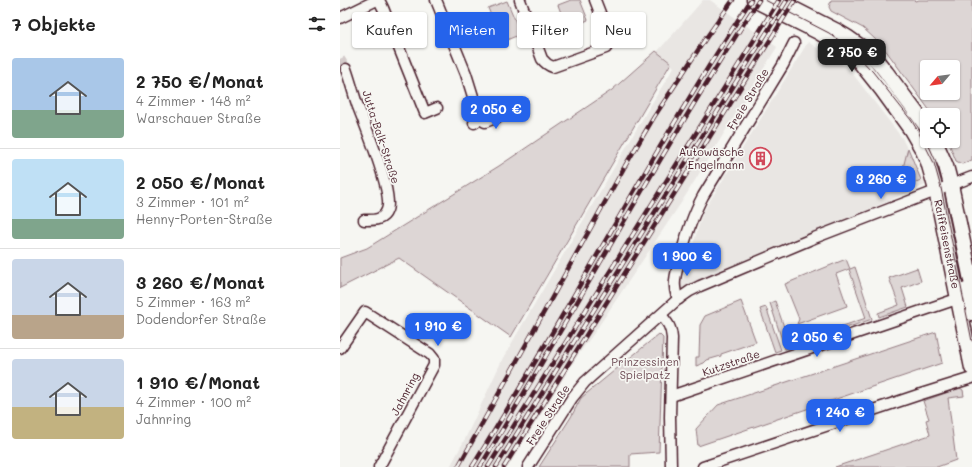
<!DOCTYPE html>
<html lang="de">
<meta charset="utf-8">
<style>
:root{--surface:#fff;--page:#f6f6f6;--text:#222;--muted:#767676;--line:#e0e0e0;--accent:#2563eb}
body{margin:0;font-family:Mali,sans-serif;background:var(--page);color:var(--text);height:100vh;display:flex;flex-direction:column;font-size:15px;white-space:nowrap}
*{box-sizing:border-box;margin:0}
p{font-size:13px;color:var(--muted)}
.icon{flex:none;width:22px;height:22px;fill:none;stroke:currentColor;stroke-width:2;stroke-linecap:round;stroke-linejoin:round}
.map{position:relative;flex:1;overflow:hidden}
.details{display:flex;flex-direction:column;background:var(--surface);width:340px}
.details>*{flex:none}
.top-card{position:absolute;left:12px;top:12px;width:380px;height:36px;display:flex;gap:8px}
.needle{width:26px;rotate:241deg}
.buttons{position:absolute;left:580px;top:60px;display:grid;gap:8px}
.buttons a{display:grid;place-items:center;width:40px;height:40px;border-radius:4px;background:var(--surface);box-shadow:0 1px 3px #0004;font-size:20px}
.price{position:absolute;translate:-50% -34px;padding:0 9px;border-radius:8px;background:var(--accent);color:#fff;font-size:13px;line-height:26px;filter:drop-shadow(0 1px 2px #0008)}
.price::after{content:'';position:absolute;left:50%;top:24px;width:12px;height:9px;margin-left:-6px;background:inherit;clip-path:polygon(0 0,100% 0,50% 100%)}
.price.current{background:#222;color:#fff}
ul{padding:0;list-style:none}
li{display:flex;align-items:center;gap:12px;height:100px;padding:0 12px}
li+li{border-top:1px solid var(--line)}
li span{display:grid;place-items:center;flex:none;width:112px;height:80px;border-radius:4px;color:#555}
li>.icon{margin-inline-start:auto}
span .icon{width:48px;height:48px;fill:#fffc;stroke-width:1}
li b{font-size:17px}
h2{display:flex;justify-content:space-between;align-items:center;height:48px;padding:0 12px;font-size:17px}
.pill{padding:0 14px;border-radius:4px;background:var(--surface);box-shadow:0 1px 3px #0004;font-size:14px;line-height:36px}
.pill.current{background:var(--accent);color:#fff}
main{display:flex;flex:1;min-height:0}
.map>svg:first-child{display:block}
.built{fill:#e9e6e3}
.green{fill:#ddd6d5;stroke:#947a80;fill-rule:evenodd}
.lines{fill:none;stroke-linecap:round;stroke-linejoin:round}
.minor-tunnel{stroke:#d4cbca;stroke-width:10;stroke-dasharray:10 5;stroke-linecap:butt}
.minor-casing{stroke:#4a1f2b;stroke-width:13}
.secondary-casing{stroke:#4a1f2b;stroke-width:17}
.minor{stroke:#f6f6f2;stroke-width:10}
.secondary{stroke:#f6f6f2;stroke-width:14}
.tram{stroke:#4a1f2b;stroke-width:1}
.rail-casing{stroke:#4a1f2b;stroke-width:4.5}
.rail{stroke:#f6f6f2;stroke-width:3;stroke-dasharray:9;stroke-linecap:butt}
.labels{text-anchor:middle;stroke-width:3.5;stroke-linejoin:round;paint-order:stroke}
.street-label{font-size:11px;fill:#4a1f2b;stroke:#f6f6f2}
.poi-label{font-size:11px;fill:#4a1f2b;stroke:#f6f6f2;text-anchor:end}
.park-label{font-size:11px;fill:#6f4d56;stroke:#f6f6f2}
</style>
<main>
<section class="details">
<h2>7 Objekte<svg class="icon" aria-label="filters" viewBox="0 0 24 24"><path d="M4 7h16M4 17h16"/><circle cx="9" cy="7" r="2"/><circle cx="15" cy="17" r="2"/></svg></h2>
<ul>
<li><span style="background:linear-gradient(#a9c7e8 65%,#7fa58c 0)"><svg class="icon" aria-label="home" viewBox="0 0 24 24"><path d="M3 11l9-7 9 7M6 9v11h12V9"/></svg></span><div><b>2 750 €/Monat</b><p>4 Zimmer · 148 m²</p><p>Warschauer Straße</p></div></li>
<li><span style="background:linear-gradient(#bfe0f5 75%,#7fa58c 0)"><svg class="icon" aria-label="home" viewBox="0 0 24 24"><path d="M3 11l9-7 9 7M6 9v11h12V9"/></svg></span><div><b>2 050 €/Monat</b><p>3 Zimmer · 101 m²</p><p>Henny-Porten-Straße</p></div></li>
<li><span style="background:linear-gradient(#c9d6e8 70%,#b9a48a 0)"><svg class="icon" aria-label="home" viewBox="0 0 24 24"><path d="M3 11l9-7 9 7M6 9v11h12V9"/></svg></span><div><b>3 260 €/Monat</b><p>5 Zimmer · 163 m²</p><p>Dodendorfer Straße</p></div></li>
<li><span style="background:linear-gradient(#c9d6e8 60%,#c2b280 0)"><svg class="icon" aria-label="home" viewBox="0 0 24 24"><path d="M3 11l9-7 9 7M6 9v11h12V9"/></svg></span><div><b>1 910 €/Monat</b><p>4 Zimmer · 100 m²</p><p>Jahnring</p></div></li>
</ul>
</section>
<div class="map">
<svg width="632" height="467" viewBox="0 0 632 467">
<rect width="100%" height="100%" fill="#f6f6f2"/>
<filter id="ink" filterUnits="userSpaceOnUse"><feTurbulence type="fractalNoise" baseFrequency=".025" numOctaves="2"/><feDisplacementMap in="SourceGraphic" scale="8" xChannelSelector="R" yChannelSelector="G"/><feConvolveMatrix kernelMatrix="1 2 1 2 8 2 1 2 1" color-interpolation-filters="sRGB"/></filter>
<g filter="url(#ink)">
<g class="built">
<polygon points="363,0 370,0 437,47 341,203 252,336 238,355 168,467 110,467 126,437 163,358 306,113 334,67 317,52 334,33"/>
<polygon points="468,42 509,69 562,138 585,185 338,293 363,212"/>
</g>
<g class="green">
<polygon points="231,0 240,0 248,20 227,29 218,5"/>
<path d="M 491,0 L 574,0 L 575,1 L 579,0 L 632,0 L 632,160 L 622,164 L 616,161 L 608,141 L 613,141 L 613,115 L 593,115 L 547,52 L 536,40 L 523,28 L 491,11 L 489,7 ZM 587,67 L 613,67 L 613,93 L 587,93 Z"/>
<polygon points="167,1 181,34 162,42 148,8"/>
<polygon points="316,51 331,63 171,337 59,258 0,288 0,258 27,248 159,166 272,90"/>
<polygon points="568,148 581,180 561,188 559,184"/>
<polygon points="506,259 510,269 515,267 532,319 445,349 430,303 435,301 450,344 526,318 509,269 496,274 507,306 457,324 459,319 445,284"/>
<polygon points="577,268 581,281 562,288 568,307 539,317 538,313 559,305 549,278"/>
<polygon points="401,301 416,342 381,354 381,356 367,360 364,363 356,366 356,357 359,357 360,325 365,316"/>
<polygon points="426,307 441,350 435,352 420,309"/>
<polygon points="596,332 602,363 358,446 356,429 378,405"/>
<polygon points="319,334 323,338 319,452 290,454 290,467 199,467 231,417 241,398"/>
<polygon points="620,388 623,390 624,396 608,398 616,460 597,467 495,467 590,435 586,420 589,419 583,401"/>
</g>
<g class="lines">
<polyline class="minor-tunnel" points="0,59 6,69"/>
<defs>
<g id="minor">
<polyline points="39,0 43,8 85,113 97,108"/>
<polyline points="96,0 126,74 140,119 134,123"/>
<path d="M 180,0 L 202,59 C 205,63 207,65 213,67 L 266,48 L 269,43 L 269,36 L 255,0"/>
<polyline points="0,18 37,0"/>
<path d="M 6,69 C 10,80 13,92 17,104 C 24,123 54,193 47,210 C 43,221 33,220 24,220"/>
<polyline points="140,119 145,122 176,110"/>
<path d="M 339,299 C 336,295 335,292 335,287 C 334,280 336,273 338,266 C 344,242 351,218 363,196 L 443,65 L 454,43"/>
<path d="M 321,315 C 328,323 331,327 332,338 L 330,417 L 331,467"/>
<polyline points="0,348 25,312 90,354 94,359 94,365 39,467"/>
<polyline points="331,396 611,301 618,300"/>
<polyline points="188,467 232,398 245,382 337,300 350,291 360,286 474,238 632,177"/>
<polyline points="363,467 578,395 632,378"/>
</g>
<g id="secondary">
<path id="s1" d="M 414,0 L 480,33 L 507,50 L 518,60 L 542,90 L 571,130 L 582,149 L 588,162 L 596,190 L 632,368"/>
<polyline points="436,0 497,31 507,37 524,49 538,62 546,72 587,127"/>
<polyline points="595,141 606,166 611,185 632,285"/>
<polyline points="626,290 630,308 632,313"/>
</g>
</defs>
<use href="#minor" class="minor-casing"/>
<use href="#secondary" class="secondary-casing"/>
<use href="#minor" class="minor"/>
<use href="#secondary" class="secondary"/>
<polyline class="tram" points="425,0 489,33 512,50 533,72 571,120 578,131 594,163 601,188 632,341"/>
<defs>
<g id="rail">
<polyline points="118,467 285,166 314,117 366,38 393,0"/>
<path d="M 132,467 C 228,313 311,152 411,0"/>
<path d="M 140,467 C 234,312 320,152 419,0"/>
<polyline points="148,467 439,0"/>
<polyline points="156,467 447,0"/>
<polyline points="164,467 455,0"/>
</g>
</defs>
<use href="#rail" class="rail-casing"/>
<use href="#rail" class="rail"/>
</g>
</g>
<defs>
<symbol id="building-ring" viewBox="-11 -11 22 22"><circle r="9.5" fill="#f6f6f2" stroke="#d1495b" stroke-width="1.5"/><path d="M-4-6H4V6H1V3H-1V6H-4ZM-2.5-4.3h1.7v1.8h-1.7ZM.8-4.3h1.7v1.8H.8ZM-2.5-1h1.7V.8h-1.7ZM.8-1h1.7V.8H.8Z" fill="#d1495b"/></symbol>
</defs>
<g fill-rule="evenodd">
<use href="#building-ring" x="408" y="146" width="25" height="25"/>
</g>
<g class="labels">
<g class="street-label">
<text transform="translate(408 99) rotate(-59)" y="4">Freie Straße</text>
<text transform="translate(41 137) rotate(72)" y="4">Jutta-Balk-Straße</text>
<text dy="4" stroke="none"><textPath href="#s1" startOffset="329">Raiffeisenstraße</textPath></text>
<text transform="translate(391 363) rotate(-19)" y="4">Kutzstraße</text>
<text transform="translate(65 394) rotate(-62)" y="4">Jahnring</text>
<text transform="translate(208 415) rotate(-57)" y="4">Freie Straße</text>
</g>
<g class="poi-label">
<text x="404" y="156">Autowäsche<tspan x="404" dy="13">Engelmann</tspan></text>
</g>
<g class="park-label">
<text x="305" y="366">Prinzessinen<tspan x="305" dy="13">Spielpatz</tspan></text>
</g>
</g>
</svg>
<div class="buttons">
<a><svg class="needle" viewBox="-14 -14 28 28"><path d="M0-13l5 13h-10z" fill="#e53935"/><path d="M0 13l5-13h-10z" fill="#767676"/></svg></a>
<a><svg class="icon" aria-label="locate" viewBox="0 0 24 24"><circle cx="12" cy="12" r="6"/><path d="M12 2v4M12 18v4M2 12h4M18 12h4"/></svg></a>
</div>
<b class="price current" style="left:512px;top:73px">2 750 €</b>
<b class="price" style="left:156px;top:130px">2 050 €</b>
<b class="price" style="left:541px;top:200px">3 260 €</b>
<b class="price" style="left:347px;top:277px">1 900 €</b>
<b class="price" style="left:98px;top:347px">1 910 €</b>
<b class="price" style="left:477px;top:358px">2 050 €</b>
<b class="price" style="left:500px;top:433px">1 240 €</b>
<div class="top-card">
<a class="pill">Kaufen</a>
<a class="pill current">Mieten</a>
<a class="pill">Filter</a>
<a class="pill">Neu</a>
</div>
</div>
</main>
